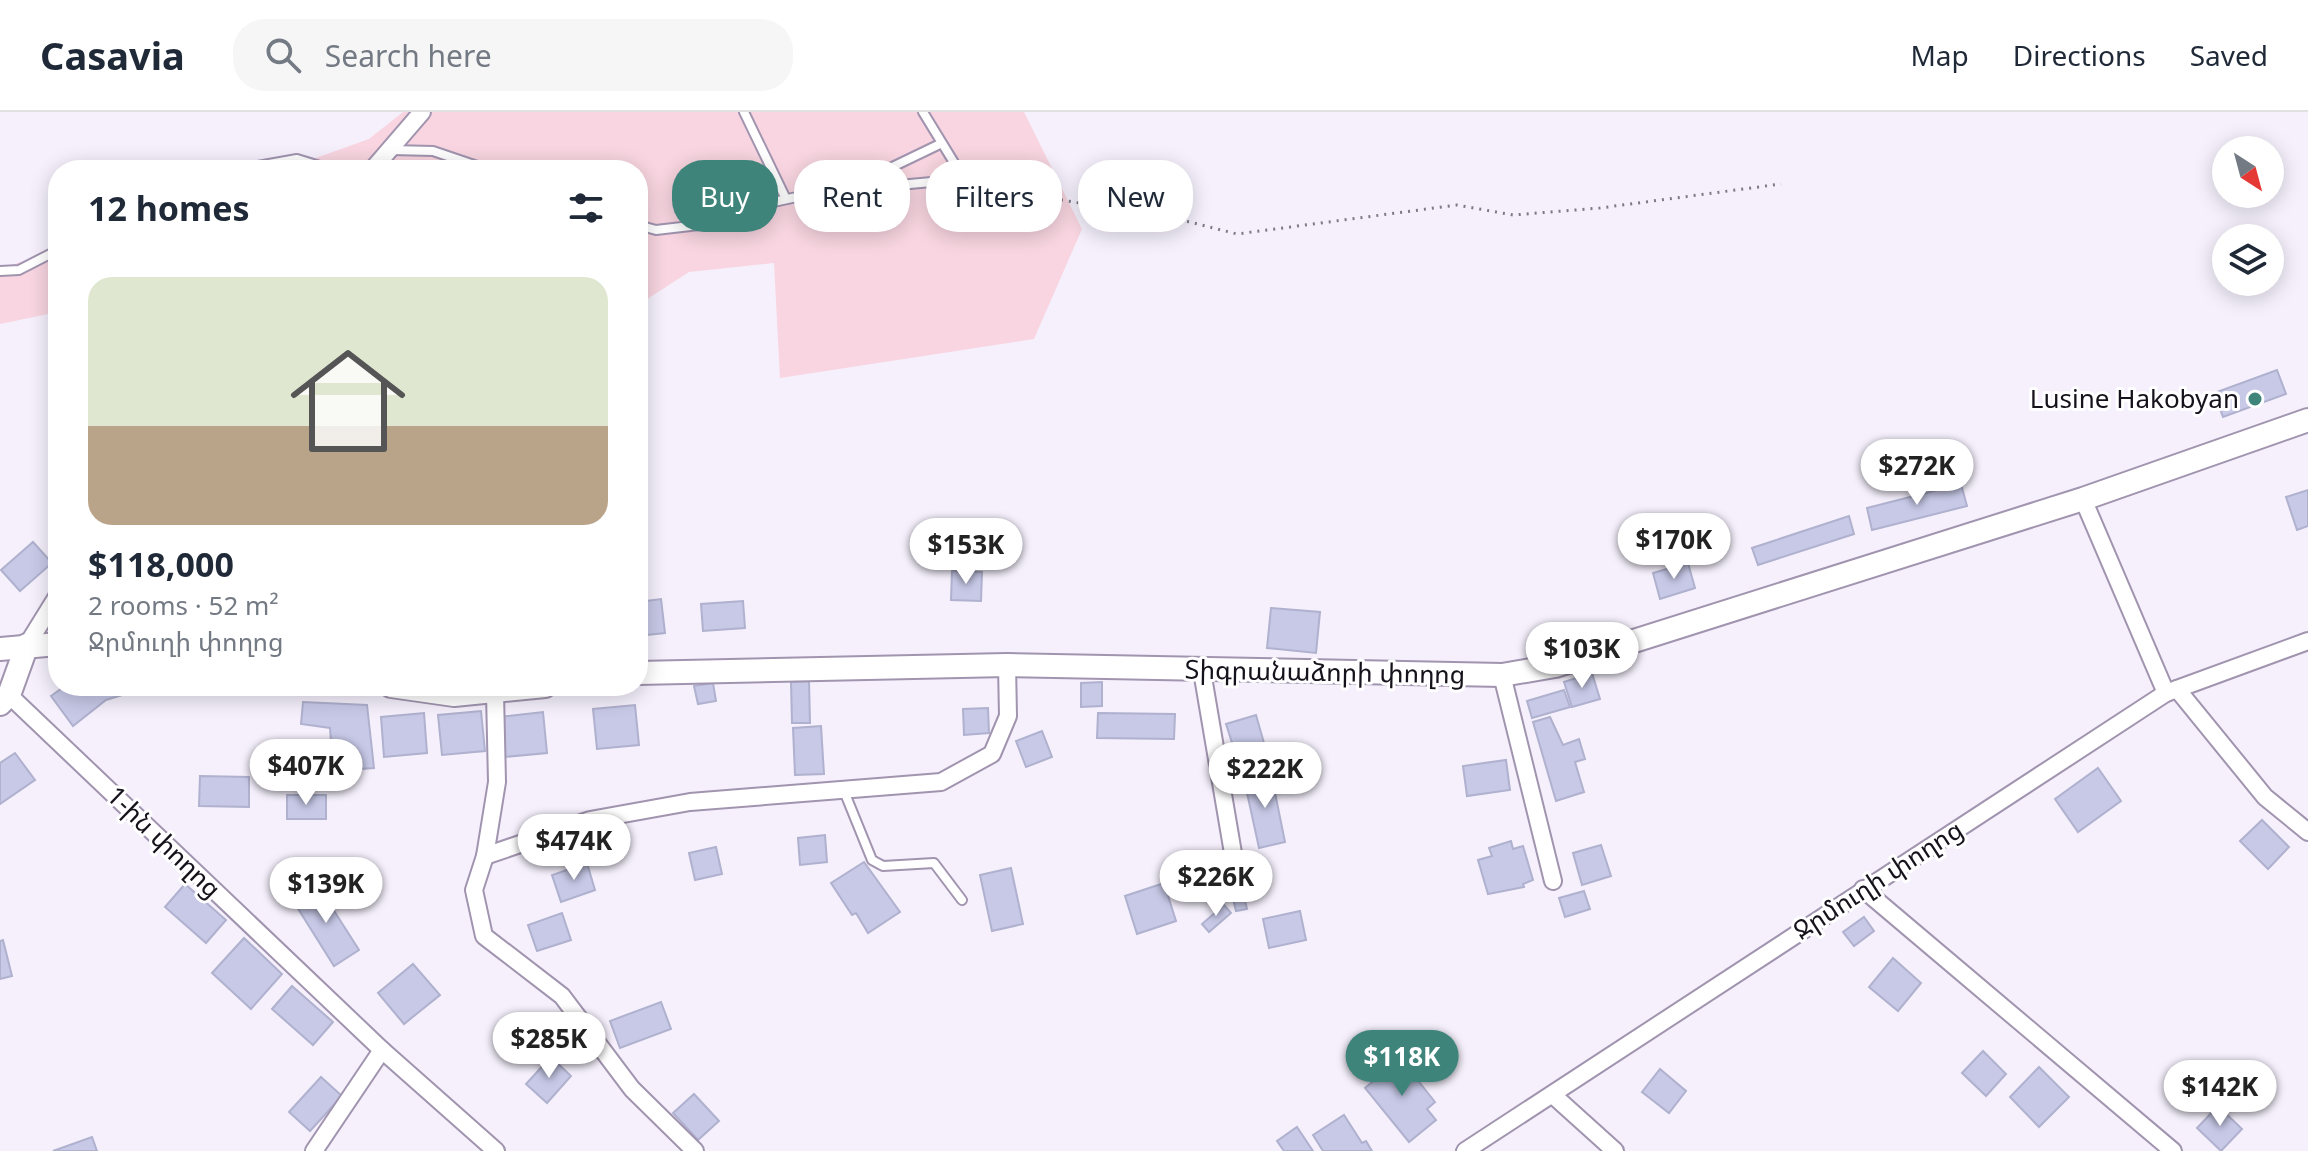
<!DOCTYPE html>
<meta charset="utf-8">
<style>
:root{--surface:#fff;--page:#f6f6f7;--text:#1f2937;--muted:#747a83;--line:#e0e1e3;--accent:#3e847a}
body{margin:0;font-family:"Noto Sans","Noto Sans Armenian",sans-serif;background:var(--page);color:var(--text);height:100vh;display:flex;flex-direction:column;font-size:30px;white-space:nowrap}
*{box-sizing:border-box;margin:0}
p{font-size:26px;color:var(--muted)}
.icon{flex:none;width:44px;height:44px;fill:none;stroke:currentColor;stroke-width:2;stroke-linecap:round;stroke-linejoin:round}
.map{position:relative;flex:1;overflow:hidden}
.side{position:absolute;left:48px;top:48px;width:600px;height:536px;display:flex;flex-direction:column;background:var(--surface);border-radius:32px;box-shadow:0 4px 20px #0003}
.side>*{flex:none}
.guide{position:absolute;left:672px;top:48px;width:760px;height:72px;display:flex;gap:16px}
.needle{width:52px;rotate:144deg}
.buttons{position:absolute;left:2212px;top:24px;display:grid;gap:16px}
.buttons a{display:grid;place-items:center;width:72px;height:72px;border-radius:50%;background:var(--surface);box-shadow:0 4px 20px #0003;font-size:40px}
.price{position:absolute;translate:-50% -68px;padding:0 18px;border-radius:28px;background:#fff;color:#222;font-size:26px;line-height:52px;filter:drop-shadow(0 2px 4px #0008)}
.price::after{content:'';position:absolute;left:50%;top:48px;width:24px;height:18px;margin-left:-12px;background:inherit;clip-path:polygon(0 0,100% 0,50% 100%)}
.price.selected{background:var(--accent);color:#fff}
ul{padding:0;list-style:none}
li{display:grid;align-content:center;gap:16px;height:424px;padding:0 40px}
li+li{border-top:2px solid var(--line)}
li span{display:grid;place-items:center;height:248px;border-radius:24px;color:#555}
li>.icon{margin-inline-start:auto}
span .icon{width:144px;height:144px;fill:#fffc;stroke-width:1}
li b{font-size:34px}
h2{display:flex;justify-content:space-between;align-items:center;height:96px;padding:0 40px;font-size:34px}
.chip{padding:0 28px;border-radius:32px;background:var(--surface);box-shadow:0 4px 20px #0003;font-size:28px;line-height:72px}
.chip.selected{background:var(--accent);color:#fff}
header{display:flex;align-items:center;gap:48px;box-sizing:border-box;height:112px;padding:0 40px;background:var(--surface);border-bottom:2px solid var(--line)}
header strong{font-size:38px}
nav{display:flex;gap:44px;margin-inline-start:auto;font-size:28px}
.search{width:560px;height:72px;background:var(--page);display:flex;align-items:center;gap:20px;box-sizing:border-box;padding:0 28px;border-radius:32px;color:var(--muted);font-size:30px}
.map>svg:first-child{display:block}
.green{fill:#f8d5e0}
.building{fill:#c7c9e7;stroke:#afb1ce;stroke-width:2}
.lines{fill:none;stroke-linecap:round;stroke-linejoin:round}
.lane-casing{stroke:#a194af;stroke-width:12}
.street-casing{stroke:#a194af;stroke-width:20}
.secondary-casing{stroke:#a194af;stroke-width:26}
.path{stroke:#7e7984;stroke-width:3;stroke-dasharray:2 6;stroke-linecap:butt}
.lane{stroke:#fff;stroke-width:8}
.street{stroke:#fff;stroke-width:16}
.secondary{stroke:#fff;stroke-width:22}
.poi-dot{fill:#3e847a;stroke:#fff;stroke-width:3}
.labels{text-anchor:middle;stroke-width:6;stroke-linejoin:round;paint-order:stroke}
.poi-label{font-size:26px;fill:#16121b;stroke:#fff;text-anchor:end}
.street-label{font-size:26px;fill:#16121b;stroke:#fff}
</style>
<header>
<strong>Casavia</strong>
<div class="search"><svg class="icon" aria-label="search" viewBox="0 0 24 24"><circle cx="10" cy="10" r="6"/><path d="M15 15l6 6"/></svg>Search here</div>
<nav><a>Map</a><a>Directions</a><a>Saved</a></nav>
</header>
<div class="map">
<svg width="2308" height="1039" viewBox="0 0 2308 1039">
<rect width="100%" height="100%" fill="#f5f0fc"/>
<g class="green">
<polygon points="403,0 1024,0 1082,117 1034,227 780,266 774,151 689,160 638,193 638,58 282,58 369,27"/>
<polygon points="58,137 58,200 0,212 0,157"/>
</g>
<g class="building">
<polygon points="2277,258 2286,282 2223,305 2214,281"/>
<polygon points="1961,372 1967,394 1872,418 1867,396"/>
<polygon points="2308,378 2308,414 2297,418 2286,385"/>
<polygon points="1849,404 1854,422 1758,453 1752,436"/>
<polygon points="33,430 52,451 20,479 1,458"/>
<polygon points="1688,451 1695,476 1660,487 1653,461"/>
<polygon points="952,459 982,460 981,489 951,488"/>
<polygon points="661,487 665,521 638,524 638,490"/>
<polygon points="743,489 745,516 703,519 701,492"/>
<polygon points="1271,496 1320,500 1316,541 1267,536"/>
<polygon points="1592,561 1600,587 1572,595 1564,570"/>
<polygon points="809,569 810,611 792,611 791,570"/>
<polygon points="1102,570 1102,594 1081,595 1081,571"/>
<polygon points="713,571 716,589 698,592 694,574"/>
<polygon points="65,574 151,574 106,588 73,614 51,584"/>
<polygon points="1564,578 1570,595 1532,606 1527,589"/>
<polygon points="303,590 367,593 374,656 333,659 330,616 301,612"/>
<polygon points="635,593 639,633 597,637 593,597"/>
<polygon points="988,596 989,621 964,623 963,597"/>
<polygon points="481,599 485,639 442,643 438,603"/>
<polygon points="543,600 547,641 504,645 500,605"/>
<polygon points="424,601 427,641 384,645 381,605"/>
<polygon points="1098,601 1175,602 1174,627 1097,626"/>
<polygon points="1256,603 1264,631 1235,640 1226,612"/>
<polygon points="1550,605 1563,633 1579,627 1585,647 1575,650 1584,680 1556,689 1533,610"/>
<polygon points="821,614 824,662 795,663 793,616"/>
<polygon points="1042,619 1052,645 1026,655 1016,629"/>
<polygon points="15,641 35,668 0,692 0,651"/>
<polygon points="1506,648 1510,678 1467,684 1463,654"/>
<polygon points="2098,656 2121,689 2078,720 2055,687"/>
<polygon points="1271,661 1285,730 1259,736 1244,667"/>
<polygon points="200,664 249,665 249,695 199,694"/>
<rect x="287" y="683" width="39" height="24"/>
<polygon points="2262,708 2289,735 2268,757 2240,729"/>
<polygon points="825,723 827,750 800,753 798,726"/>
<polygon points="1511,729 1513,737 1523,734 1533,768 1523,772 1524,775 1488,782 1478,748 1492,744 1489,736"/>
<polygon points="1601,733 1611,764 1582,773 1573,741"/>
<polygon points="716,735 722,762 695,768 689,741"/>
<polygon points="1217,740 1220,752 1184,760 1181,748"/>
<polygon points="864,750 900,800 868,821 856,801 852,803 831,771"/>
<polygon points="587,751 595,778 561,790 552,763"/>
<polygon points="1011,756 1023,812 992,819 980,763"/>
<polygon points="1239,764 1247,797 1236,799 1228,767"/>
<polygon points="1164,771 1176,809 1137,822 1125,784"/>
<polygon points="185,772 226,808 206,831 165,795"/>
<polygon points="317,772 359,838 334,854 292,787"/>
<polygon points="1584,779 1590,797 1565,805 1559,786"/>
<polygon points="1224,793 1231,801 1209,820 1202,812"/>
<polygon points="1300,799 1306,828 1269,836 1263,807"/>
<polygon points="562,801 571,828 537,839 528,813"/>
<polygon points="1864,805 1874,819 1854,834 1843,820"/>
<polygon points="244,826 282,862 251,897 212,861"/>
<polygon points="3,828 12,864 0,867 0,829"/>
<polygon points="1893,846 1921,871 1898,899 1869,875"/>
<polygon points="413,852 440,883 404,912 378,881"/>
<polygon points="292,874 333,910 313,933 272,897"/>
<polygon points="661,890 671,917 620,936 610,909"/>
<polygon points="1983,939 2006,962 1986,984 1962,961"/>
<polygon points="1397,942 1435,990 1427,997 1436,1008 1409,1030 1365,976 1382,962 1377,957"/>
<polygon points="551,945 571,964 547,991 526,972"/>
<polygon points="2039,955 2069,985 2039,1015 2010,985"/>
<polygon points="1660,957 1686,979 1669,1001 1642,980"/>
<polygon points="321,965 342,984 310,1019 289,1000"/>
<polygon points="694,982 719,1009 698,1028 673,1001"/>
<polygon points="2218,994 2242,1017 2221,1039 2197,1016"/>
<polygon points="1344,1003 1362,1031 1366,1029 1372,1039 1323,1039 1313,1023"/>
<polygon points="1297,1015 1313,1039 1284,1039 1277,1029"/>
<polygon points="92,1025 97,1039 53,1039"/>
</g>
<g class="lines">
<defs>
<g id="lane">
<polyline points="744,0 786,87"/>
<polyline points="391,38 433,39 489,58"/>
<polyline points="235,58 297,47 333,58"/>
<polyline points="859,72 899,73 964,67 923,0"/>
<polyline points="638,113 656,118 699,113 769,91 857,72 940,32"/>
<polyline points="0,159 19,158 58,138"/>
<polyline points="844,679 872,748 883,754 934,751 962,788"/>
</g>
<g id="street">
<polyline points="372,58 422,0"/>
<polyline points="2083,387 2166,581"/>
<polyline points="27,533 58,483"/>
<polyline points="1202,559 1234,747"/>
<polyline points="1502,563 1553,769"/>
<polyline points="2177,577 2265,685 2308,720"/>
<polyline points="495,581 497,670 485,744 474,778 484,824 562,884 632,977 695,1039"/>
<polyline points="9,583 382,938 496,1039"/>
<polyline points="485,744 590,708 690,690 941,670 992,642 1008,604 1007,553"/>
<polyline points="1863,777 2173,1039"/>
<polyline points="1554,984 1615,1039"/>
<polyline points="314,1039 382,938"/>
<polyline points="1465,1039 2166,581 2308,529"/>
</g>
<g id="secondary">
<polyline points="0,537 58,532"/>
<polyline points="638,561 1007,553 1502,563 1555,554 2083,387 2308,308"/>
<polyline points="391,574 454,583 545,574"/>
<polyline points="0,592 9,583 27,533"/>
</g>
</defs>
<use href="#lane" class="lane-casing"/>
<use href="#street" class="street-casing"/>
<use href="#secondary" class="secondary-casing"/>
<polyline class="path" points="975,69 1027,82 1190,110 1237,122 1457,93 1513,103 1600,96 1781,72"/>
<use href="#lane" class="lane"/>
<use href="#street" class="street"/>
<use href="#secondary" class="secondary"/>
</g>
<circle class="poi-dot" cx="2255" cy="287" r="8"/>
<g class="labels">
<g class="poi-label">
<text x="2239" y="296">Lusine Hakobyan</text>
</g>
<g class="street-label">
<text transform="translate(1325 560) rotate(1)" y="9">Տիգրանաձորի փողոց</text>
<text transform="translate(164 730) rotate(44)" y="9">1-ին փողոց</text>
<text transform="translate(1878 768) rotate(-33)" y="9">Ջրմուղի փողոց</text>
</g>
</g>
</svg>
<div class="buttons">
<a><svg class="needle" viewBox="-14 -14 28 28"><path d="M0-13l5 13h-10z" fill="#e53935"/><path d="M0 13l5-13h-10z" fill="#747a83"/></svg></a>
<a><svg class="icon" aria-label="layers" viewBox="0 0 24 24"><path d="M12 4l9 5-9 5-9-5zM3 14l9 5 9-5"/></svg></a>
</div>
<b class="price" style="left:1917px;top:395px">$272K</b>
<b class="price" style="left:1674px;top:469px">$170K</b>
<b class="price" style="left:966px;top:474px">$153K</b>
<b class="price" style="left:1582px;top:578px">$103K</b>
<b class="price" style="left:306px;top:695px">$407K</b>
<b class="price" style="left:1265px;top:698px">$222K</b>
<b class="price" style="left:574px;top:770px">$474K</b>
<b class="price" style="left:1216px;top:806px">$226K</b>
<b class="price" style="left:326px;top:813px">$139K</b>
<b class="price" style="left:549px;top:968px">$285K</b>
<b class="price selected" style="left:1402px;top:986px">$118K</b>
<b class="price" style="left:2220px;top:1016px">$142K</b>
<div class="guide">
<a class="chip selected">Buy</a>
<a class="chip">Rent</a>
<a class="chip">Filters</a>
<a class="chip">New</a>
</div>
<section class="side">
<h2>12 homes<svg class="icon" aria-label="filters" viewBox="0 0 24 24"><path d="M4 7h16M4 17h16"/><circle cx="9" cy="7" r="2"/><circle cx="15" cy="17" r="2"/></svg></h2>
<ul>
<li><span style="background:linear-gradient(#dfe7d0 60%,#b9a48a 0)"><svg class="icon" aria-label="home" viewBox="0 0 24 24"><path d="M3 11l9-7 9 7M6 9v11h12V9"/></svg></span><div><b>$118,000</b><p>2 rooms · 52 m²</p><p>Ջրմուղի փողոց</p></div></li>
</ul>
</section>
</div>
